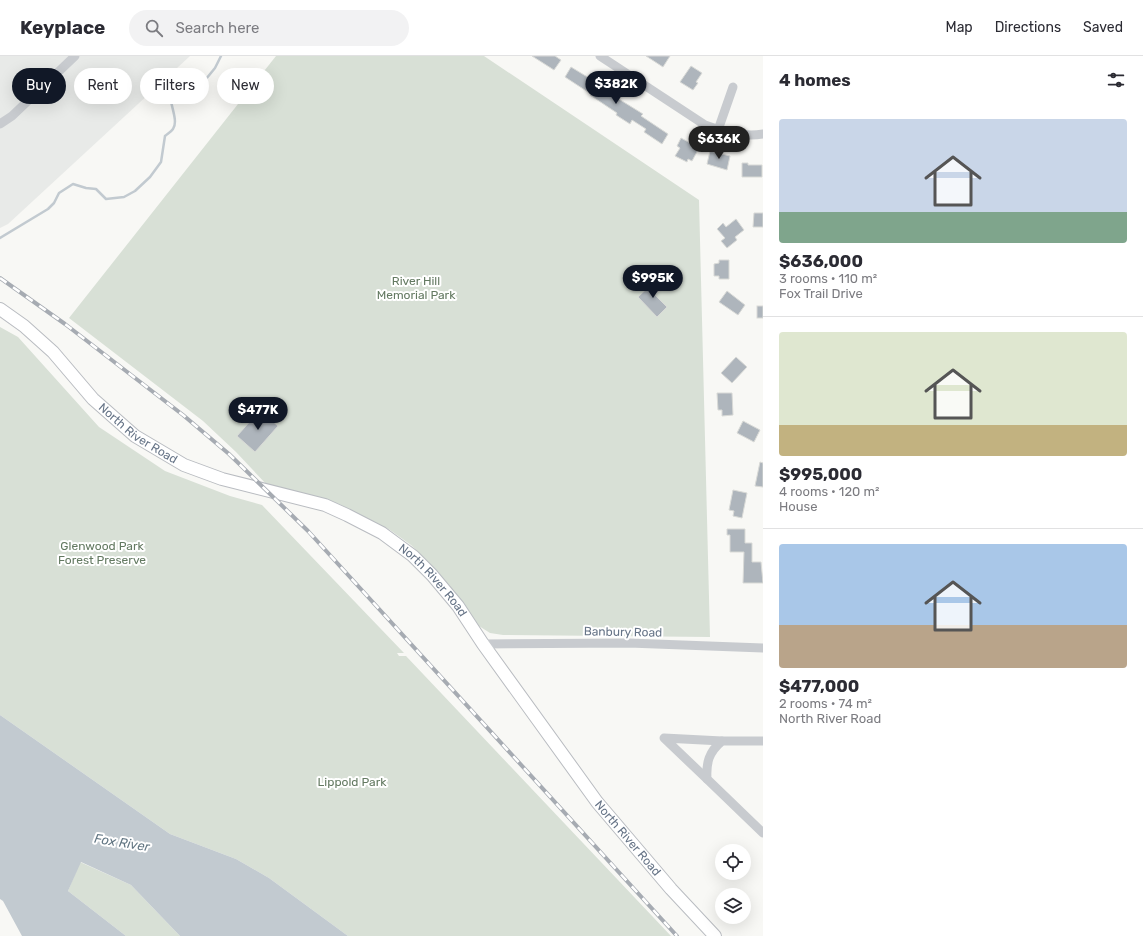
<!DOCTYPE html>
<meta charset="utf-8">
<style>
:root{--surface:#fff;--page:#f2f2f3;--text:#2b2b33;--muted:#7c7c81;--line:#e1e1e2;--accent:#111827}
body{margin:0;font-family:Rubik,sans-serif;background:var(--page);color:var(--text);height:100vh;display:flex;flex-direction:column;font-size:15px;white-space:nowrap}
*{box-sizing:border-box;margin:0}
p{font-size:13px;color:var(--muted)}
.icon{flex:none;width:22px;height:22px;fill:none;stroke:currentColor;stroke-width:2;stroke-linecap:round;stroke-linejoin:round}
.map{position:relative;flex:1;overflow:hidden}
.drawer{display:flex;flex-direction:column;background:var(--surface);width:380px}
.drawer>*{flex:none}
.banner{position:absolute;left:12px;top:12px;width:380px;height:36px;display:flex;gap:8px}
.controls{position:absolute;left:715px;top:788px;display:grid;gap:8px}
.controls a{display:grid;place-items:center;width:36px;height:36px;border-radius:50%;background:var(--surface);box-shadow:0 4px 16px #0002;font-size:20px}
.price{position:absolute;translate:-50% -34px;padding:0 9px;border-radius:14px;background:var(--accent);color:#fff;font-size:13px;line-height:26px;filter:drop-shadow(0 1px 2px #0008)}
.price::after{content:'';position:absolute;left:50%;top:24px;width:12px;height:9px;margin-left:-6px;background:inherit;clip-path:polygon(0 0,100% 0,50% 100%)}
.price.active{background:#222;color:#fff}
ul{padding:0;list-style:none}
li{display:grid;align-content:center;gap:8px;height:212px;padding:0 16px}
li+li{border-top:1px solid var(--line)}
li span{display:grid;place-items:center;height:124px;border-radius:4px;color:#555}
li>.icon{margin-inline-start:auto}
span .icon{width:72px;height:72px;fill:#fffc;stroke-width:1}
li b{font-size:17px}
h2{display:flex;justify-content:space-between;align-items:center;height:48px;padding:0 16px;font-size:17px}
.tag{padding:0 14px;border-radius:18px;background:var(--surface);box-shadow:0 4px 16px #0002;font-size:14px;line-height:36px}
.tag.active{background:var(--accent);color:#fff}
header{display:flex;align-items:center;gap:24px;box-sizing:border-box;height:56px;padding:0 20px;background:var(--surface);border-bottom:1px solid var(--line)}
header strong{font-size:19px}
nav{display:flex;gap:22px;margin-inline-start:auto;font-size:14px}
.search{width:280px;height:36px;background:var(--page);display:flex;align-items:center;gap:10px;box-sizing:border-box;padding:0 14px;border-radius:22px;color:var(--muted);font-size:15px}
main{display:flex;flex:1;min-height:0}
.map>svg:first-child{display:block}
.built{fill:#e8eae8}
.green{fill:#d8e0d6}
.water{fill:#c2cad0}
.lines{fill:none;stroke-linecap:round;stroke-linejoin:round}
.stream{stroke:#c2cad0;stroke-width:2.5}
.building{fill:#aeb5bc;stroke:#d9dad7}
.major-casing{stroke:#b9bcc1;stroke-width:14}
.minor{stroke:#c8cbcf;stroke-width:9}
.major{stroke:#fff;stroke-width:12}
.rail-casing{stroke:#a6abb2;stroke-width:4}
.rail{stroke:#fff;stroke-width:2.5;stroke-dasharray:8;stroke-linecap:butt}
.labels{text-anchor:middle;stroke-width:4;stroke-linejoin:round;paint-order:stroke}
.park-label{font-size:12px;fill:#637961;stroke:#fff}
.street-label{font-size:12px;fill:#667487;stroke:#fff}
.water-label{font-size:13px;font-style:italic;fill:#627683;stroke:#fff}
</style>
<header>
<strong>Keyplace</strong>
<div class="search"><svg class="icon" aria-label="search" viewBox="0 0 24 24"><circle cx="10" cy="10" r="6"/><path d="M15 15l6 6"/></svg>Search here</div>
<nav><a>Map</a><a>Directions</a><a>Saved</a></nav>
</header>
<main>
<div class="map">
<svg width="763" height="880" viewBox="0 0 763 880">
<rect width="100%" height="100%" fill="#f8f8f5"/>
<polygon class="built" points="0,0 190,0 8,168 0,172"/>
<g class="green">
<polygon points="276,0 484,0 699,144 710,581 503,579 490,577 479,570 462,545 439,517 411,489 390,474 339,448 306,438 267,429 236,396 203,365 69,262"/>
<polygon points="0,271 18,281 99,371 165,415 230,440 262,449 404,597 397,597 399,600 406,600 671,880 348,880 269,822 236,803 170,778 0,659"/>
<polygon points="80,806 131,829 180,880 126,880 68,835"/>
</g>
<polygon class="water" points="0,659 170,778 236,803 269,822 348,880 180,880 131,829 81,806 68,835 126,880 22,880 3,845 0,843"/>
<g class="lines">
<path class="stream" d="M 0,182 L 48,153 L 54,147 L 59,137 L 73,128 L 86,132 L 96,133 L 106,143 L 124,141 L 135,135 L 150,121 L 161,106 L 165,80 C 167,78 171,76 173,73 C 179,65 169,46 170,37 L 183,26 L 206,23 L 215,12 L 221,0"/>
</g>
<g class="building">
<polygon points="532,0 555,0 561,4 554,14"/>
<polygon points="646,0 670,0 663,11"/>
<polygon points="691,10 702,17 696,26 698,27 693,34 680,26"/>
<polygon points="571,11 589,22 588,24 643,58 641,60 668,78 662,88 644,76 646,73 632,64 630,68 616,59 617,57 590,39 591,38 565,21"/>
<polygon points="681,82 692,88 691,90 698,94 692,105 688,103 687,106 675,100 680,92 677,90"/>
<polygon points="710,95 730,100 727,114 707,108"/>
<polygon points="742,107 748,107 748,109 762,109 762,121 742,121"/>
<polygon points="754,157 763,157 763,171 753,171"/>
<polygon points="736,163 744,174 735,181 737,184 727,192 721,185 725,182 717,173 723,167 726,171"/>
<polygon points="719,204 729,204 729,223 719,223 719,220 714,220 714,208 719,207"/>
<polygon points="655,225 662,232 655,239 667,251 657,261 638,241"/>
<polygon points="727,235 745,249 738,259 719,246"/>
<rect x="757" y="250" width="6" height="12"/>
<polygon points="736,301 747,311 732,327 721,317"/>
<polygon points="717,337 732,337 733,359 722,360 722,354 718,354"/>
<polygon points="260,354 278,370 255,396 237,380"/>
<polygon points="743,365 760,374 754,386 737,377"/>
<polygon points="760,406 763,407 763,431 755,430"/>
<polygon points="733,434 747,437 742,462 733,460 734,455 729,454"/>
<polygon points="727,473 745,473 745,487 752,487 752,506 761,506 763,527 743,527 744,496 730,496 730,479 727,479"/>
</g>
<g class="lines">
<defs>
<g id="major">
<path id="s1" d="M 0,253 L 24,270 L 53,296 L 93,343 L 135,380 L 184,409 L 222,423 L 325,449 L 347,459 L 382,477 L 413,500 L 432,519 L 458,550 L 483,588 L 597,746 L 671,833 L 715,880"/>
</g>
</defs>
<use href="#major" class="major-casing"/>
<g class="minor">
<path d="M 600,0 L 705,69 C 723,76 744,81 763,78"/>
<polyline points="0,68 12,60 75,0"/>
<polyline points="718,74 733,31"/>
<polyline points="483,588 629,587 763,592"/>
<path d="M 763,685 L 722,685 C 709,696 706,706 707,723 L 763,777"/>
<polyline points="707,723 664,682 722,685"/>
</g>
<use href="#major" class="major"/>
<defs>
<polyline id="rail" points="0,222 65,268 183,359 229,398 308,475 677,880"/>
</defs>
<use href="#rail" class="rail-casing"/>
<use href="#rail" class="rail"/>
</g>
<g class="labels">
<g class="park-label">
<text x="416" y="229">River Hill<tspan x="416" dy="14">Memorial Park</tspan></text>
<text x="102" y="494">Glenwood Park<tspan x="102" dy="14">Forest Preserve</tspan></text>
<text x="352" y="730">Lippold Park</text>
</g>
<g class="street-label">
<text dy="4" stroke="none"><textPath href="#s1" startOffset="187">North River Road</textPath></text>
<text dy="4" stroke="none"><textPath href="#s1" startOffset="523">North River Road</textPath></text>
<text transform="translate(623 576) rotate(1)" y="4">Banbury Road</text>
<text dy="4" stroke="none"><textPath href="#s1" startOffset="847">North River Road</textPath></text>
</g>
<g class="water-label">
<text transform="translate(122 786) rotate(9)" y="5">Fox River</text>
</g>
</g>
</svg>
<div class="controls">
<a><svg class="icon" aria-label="locate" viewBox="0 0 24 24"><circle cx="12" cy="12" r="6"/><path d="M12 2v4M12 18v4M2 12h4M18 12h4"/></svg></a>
<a><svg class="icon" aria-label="layers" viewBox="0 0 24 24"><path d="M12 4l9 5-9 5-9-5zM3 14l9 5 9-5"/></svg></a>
</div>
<b class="price" style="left:616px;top:49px">$382K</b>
<b class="price active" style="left:719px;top:104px">$636K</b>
<b class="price" style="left:653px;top:243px">$995K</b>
<b class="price" style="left:258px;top:375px">$477K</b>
<div class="banner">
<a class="tag active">Buy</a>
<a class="tag">Rent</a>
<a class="tag">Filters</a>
<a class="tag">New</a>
</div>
</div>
<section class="drawer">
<h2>4 homes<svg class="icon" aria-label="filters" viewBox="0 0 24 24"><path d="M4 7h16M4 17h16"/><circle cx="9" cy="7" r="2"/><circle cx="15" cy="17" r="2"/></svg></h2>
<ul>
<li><span style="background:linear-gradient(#c9d6e8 75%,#7fa58c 0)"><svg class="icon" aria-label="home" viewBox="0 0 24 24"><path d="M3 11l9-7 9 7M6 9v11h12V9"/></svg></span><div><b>$636,000</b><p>3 rooms · 110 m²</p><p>Fox Trail Drive</p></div></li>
<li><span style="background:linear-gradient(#dfe7d0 75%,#c2b280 0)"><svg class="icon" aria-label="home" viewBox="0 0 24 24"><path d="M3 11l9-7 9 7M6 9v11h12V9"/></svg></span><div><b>$995,000</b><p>4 rooms · 120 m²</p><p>House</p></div></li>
<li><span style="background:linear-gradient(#a9c7e8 65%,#b9a48a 0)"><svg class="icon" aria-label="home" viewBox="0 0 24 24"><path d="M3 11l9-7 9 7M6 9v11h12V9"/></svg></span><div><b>$477,000</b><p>2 rooms · 74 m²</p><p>North River Road</p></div></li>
</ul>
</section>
</main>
